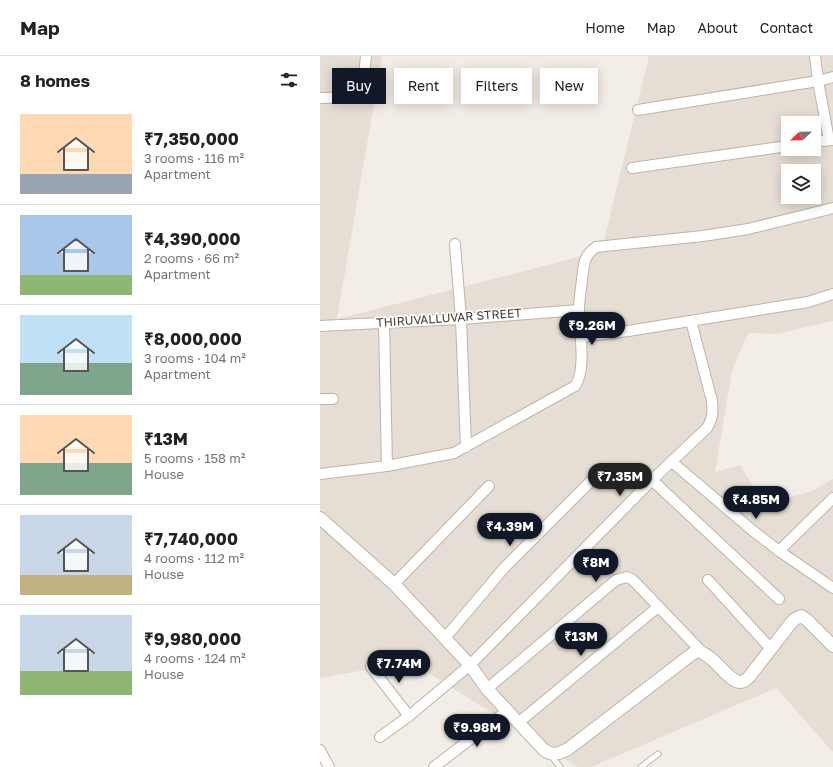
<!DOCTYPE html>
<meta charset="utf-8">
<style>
:root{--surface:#fff;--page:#f6f6f6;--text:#222;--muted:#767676;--line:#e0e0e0;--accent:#111827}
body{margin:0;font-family:"Golos Text",sans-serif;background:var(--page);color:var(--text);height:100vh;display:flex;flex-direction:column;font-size:15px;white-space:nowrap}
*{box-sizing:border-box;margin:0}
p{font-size:13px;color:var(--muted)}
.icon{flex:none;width:22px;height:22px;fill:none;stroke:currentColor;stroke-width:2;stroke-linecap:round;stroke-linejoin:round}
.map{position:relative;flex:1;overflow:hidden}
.side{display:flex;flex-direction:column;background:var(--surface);width:320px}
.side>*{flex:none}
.top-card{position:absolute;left:12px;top:12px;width:380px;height:36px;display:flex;gap:8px}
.needle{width:26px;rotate:248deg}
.tools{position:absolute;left:461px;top:60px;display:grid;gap:8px}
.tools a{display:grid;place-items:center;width:40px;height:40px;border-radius:0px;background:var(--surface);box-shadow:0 2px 10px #0003;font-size:20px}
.price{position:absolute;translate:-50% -34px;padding:0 9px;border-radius:14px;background:var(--accent);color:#fff;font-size:13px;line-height:26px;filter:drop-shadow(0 1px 2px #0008)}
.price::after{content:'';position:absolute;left:50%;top:24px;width:12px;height:9px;margin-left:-6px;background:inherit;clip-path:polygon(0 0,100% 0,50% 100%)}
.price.current{background:#222;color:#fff}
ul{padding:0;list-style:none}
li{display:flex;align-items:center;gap:12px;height:100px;padding:0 20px}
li+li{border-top:1px solid var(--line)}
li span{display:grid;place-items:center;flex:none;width:112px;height:80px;border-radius:0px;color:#555}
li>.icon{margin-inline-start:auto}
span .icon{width:48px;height:48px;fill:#fffc;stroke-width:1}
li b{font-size:17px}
h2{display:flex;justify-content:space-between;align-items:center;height:48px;padding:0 20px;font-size:17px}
.chip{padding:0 14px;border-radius:0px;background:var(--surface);box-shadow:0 2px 10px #0003;font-size:14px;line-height:36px}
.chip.current{background:var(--accent);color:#fff}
header{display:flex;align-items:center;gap:24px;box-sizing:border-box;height:56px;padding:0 20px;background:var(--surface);border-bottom:1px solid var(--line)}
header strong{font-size:19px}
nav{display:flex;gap:22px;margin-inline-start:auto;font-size:14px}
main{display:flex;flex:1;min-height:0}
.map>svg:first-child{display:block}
.residential{fill:#e6ded4;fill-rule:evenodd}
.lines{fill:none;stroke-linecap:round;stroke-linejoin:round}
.service-casing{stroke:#bdb4a9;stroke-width:7}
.minor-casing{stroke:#bdb4a9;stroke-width:12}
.tertiary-casing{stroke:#bdb4a9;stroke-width:14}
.service{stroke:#fff;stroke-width:5}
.minor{stroke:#fff;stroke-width:10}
.tertiary{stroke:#fff;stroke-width:12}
.labels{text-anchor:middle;stroke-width:3.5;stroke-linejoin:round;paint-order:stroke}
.street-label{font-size:12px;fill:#443d35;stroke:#fff}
</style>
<header>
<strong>Map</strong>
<nav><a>Home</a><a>Map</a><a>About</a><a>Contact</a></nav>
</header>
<main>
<section class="side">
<h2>8 homes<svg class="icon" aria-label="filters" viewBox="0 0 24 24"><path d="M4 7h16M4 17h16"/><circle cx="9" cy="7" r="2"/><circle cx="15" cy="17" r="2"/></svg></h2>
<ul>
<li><span style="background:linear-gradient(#ffd9b3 75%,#9aa5b1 0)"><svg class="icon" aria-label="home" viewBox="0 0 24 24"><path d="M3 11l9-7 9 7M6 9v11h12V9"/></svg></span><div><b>₹7,350,000</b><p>3 rooms · 116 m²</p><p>Apartment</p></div></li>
<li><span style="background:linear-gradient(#a9c7e8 75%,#8fb573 0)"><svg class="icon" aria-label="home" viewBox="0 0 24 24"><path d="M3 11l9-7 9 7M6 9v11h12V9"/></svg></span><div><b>₹4,390,000</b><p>2 rooms · 66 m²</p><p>Apartment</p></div></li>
<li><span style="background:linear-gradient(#bfe0f5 60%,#7fa58c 0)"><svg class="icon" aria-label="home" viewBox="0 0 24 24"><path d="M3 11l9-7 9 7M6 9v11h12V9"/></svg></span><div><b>₹8,000,000</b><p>3 rooms · 104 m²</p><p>Apartment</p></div></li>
<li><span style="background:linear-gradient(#ffd9b3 60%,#7fa58c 0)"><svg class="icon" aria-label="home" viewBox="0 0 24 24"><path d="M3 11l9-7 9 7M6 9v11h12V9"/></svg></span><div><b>₹13M</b><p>5 rooms · 158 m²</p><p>House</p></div></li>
<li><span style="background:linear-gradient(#c9d6e8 75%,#c2b280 0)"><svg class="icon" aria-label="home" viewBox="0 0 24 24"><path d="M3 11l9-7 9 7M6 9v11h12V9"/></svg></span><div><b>₹7,740,000</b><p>4 rooms · 112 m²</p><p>House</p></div></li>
<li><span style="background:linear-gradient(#c9d6e8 70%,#8fb573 0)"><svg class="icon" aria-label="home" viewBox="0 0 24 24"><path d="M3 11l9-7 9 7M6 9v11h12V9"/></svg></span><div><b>₹9,980,000</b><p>4 rooms · 124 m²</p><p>House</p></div></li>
</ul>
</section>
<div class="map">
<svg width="513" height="711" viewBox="0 0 513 711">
<rect width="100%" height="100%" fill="#f2ede6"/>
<path class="residential" d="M 0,0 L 62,0 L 17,263 L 236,207 L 282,193 L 329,0 L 513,0 L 513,265 L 456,278 L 428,277 L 412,314 L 395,416 L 420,409 L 444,449 L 492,435 L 513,423 L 513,696 L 456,632 L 271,711 L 258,711 L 91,606 L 0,622 ZM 468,67 L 494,67 L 494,93 L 468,93 ZM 468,115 L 494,115 L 494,141 L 468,141 Z"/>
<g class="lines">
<defs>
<g id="service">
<polyline points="230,698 240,711"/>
<polyline points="321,711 338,698"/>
</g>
<g id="minor">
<polyline points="495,0 498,25 509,84"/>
<polyline points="0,42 42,41 46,0"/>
<polyline points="318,54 498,25 513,21"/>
<polyline points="494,86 513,84"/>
<polyline points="312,112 468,90"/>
<polyline points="135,188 141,263 146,391"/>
<polyline points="64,267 67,410"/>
<polyline points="0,270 141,263 259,254"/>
<polyline points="261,281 308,275 488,246 513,238"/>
<polyline points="0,343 13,343"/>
<polyline points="352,406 432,474 459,495 513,532"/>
<path d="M 0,418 L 67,410 L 134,397 L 255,330 C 267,314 259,274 259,254 C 259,244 261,234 262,223 C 264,209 263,200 276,191 L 383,180 L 428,173 L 513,152"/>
<path d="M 332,424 L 387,372 C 393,362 393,356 392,345 L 371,265"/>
<polyline points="459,495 513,442"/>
<polyline points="388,524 451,593"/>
<polyline points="74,528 169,430"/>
<polyline points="125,582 185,511 277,419"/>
<polyline points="51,611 89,660"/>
<polyline points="167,633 296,524 307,521 313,524 382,596"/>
<polyline points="198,667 338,551"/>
<polyline points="60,681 89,660 150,609 332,424 459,543"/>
<polyline points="0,694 9,711"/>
<polyline points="114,711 187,655"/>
</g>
<path id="tertiary" d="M 0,462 L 74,528 L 150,609 L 167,633 L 224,694 C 233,700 239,698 248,693 L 376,595 C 394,597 407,626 421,626 C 424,626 427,623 429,621 L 471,567 L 475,563 L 481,560 L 487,564 L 513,590"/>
</defs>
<use href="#service" class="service-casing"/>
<use href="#minor" class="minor-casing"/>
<use href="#tertiary" class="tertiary-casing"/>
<use href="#service" class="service"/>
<use href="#minor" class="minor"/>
<use href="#tertiary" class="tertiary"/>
</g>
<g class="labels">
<g class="street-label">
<text transform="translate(129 262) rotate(-4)" y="4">THIRUVALLUVAR STREET</text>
</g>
</g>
</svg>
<div class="tools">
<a><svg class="needle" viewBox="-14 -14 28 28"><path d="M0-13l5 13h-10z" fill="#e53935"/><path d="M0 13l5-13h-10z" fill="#767676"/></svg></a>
<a><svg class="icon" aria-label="layers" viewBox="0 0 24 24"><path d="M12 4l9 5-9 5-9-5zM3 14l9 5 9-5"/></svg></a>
</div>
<b class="price" style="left:272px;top:290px">₹9.26M</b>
<b class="price current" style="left:300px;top:441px">₹7.35M</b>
<b class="price" style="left:436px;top:464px">₹4.85M</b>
<b class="price" style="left:190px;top:491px">₹4.39M</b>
<b class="price" style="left:276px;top:527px">₹8M</b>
<b class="price" style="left:261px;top:601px">₹13M</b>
<b class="price" style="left:79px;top:628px">₹7.74M</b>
<b class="price" style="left:157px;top:692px">₹9.98M</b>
<div class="top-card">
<a class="chip current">Buy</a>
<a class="chip">Rent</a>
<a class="chip">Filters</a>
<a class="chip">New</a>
</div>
</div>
</main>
